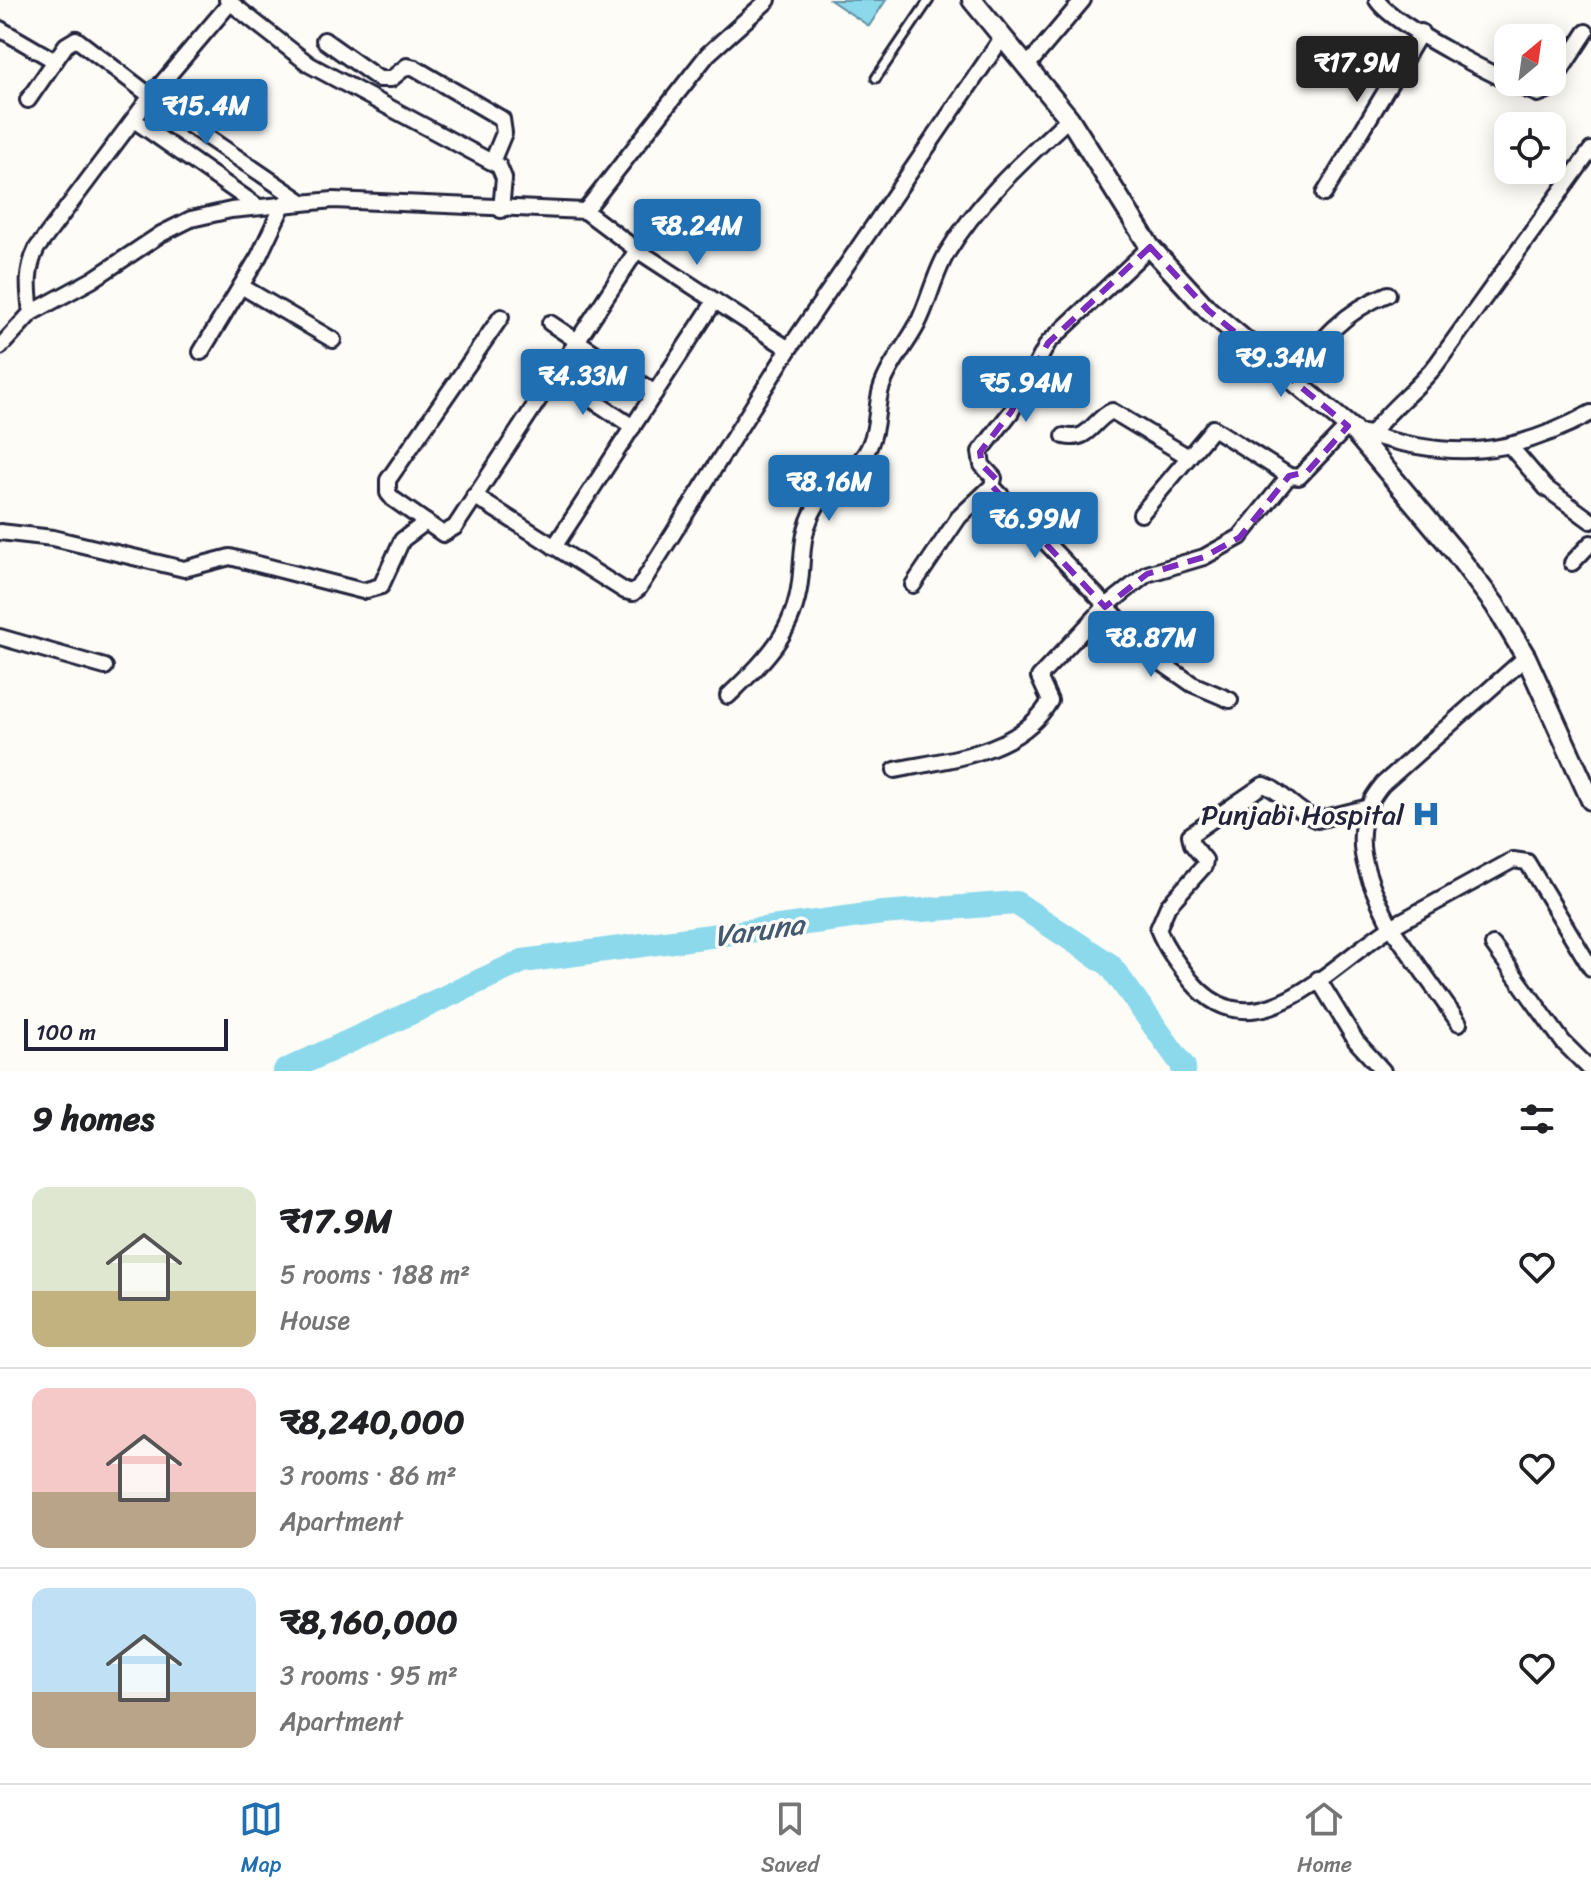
<!DOCTYPE html>
<meta charset="utf-8">
<style>
:root{--surface:#fff;--page:#f2f2f2;--text:#202124;--muted:#757577;--line:#e0e0e0;--accent:#1f6fb2}
body{margin:0;font-family:Sriracha,sans-serif;background:var(--page);color:var(--text);height:100vh;display:flex;flex-direction:column;font-size:30px;white-space:nowrap}
*{box-sizing:border-box;margin:0}
p{font-size:26px;color:var(--muted)}
.icon{flex:none;width:44px;height:44px;fill:none;stroke:currentColor;stroke-width:2;stroke-linecap:round;stroke-linejoin:round}
.map{position:relative;height:1071px;overflow:hidden}
.details{display:flex;flex-direction:column;background:var(--surface);flex:1}
.details>*{flex:none}
.needle{width:52px;rotate:29deg}
.fabs{position:absolute;left:1494px;top:24px;display:grid;gap:16px}
.fabs a{display:grid;place-items:center;width:72px;height:72px;border-radius:16px;background:var(--surface);box-shadow:0 4px 20px #0003;font-size:40px}
.scale{position:absolute;left:24px;bottom:20px;width:204px;box-sizing:border-box;padding-left:8px;border:4px solid #22223b;border-top:0;font-size:22px;line-height:28px;white-space:nowrap;color:#22223b;-webkit-text-stroke:6px #fdfcf7;paint-order:stroke}
.price{position:absolute;translate:-50% -68px;padding:0 18px;border-radius:8px;background:var(--accent);color:#fff;font-size:26px;line-height:52px;filter:drop-shadow(0 2px 4px #0008)}
.price::after{content:'';position:absolute;left:50%;top:48px;width:24px;height:18px;margin-left:-12px;background:inherit;clip-path:polygon(0 0,100% 0,50% 100%)}
.price.current{background:#222;color:#fff}
ul{padding:0;list-style:none}
li{display:flex;align-items:center;gap:24px;height:200px;padding:0 32px}
li+li{border-top:2px solid var(--line)}
li span{display:grid;place-items:center;flex:none;width:224px;height:160px;border-radius:16px;color:#555}
li>.icon{margin-inline-start:auto}
span .icon{width:96px;height:96px;fill:#fffc;stroke-width:1}
li b{font-size:34px}
h2{display:flex;justify-content:space-between;align-items:center;height:96px;padding:0 32px;font-size:34px}
.tab-bar{display:flex;justify-content:space-around;align-items:center;height:112px;border-top:2px solid var(--line);background:var(--surface);font-size:22px;color:var(--muted)}
.tab-bar a{display:grid;justify-items:center;gap:4px}
.tab-bar .current{color:var(--accent)}
.map>svg:first-child{display:block}
.water{fill:#8cd9eb;stroke:#6290a5;stroke-width:2}
.lines{fill:none;stroke-linecap:round;stroke-linejoin:round}
.river{stroke:#8cd9eb;stroke-width:24}
.service-casing{stroke:#22223b;stroke-width:13}
.minor-casing{stroke:#22223b;stroke-width:20}
.tertiary-casing{stroke:#22223b;stroke-width:24}
.service{stroke:#fdfcf7;stroke-width:7}
.minor{stroke:#fdfcf7;stroke-width:14}
.tertiary{stroke:#fdfcf7;stroke-width:18}
.marked{fill:none;stroke:#7b2cbf;stroke-width:6;stroke-dasharray:16 10;stroke-linejoin:round}
.labels{text-anchor:middle;stroke-width:7;stroke-linejoin:round;paint-order:stroke}
.poi-label{font-size:28px;fill:#22223b;stroke:#fdfcf7;text-anchor:end}
.water-label{font-size:30px;font-style:italic;fill:#425970;stroke:#fdfcf7}
</style>
<div class="map">
<svg width="1591" height="1071" viewBox="0 0 1591 1071">
<rect width="100%" height="100%" fill="#fdfcf7"/>
<filter id="ink" filterUnits="userSpaceOnUse"><feTurbulence type="fractalNoise" baseFrequency=".0125" numOctaves="2"/><feDisplacementMap in="SourceGraphic" scale="16" xChannelSelector="R" yChannelSelector="G"/><feConvolveMatrix kernelMatrix="1 2 1 2 8 2 1 2 1" color-interpolation-filters="sRGB"/></filter>
<g filter="url(#ink)">
<polygon class="water" points="830,0 886,0 869,26"/>
<g class="lines">
<polyline class="river" points="285,1071 523,961 882,913 1016,903 1110,965 1184,1067 1183,1071"/>
<defs>
<polyline id="service" points="876,78 929,0"/>
<g id="minor">
<polyline points="227,0 310,65 499,166 504,178 501,210"/>
<path d="M 1377,0 C 1392,25 1507,83 1538,94 L 1548,90 L 1586,32"/>
<polyline points="0,29 55,61"/>
<polyline points="324,40 379,79 391,79 407,66 415,68 502,119 504,133 492,162"/>
<polyline points="1028,65 1083,0"/>
<polyline points="28,100 66,45 76,39 182,120 301,201"/>
<polyline points="134,120 257,206"/>
<polyline points="1324,194 1421,32"/>
<polyline points="585,211 637,250 789,349"/>
<polyline points="241,286 333,340"/>
<path d="M 31,313 C 28,288 26,270 37,248 L 151,96 L 230,3"/>
<polyline points="501,317 388,480 388,493 393,499 443,534 455,527 637,250"/>
<polyline points="550,323 655,393"/>
<polyline points="0,347 31,313 92,280 161,234 191,219 231,210 333,200 585,211 708,54 768,0"/>
<polyline points="201,352 259,256 284,203"/>
<polyline points="555,375 633,427"/>
<path d="M 1290,380 C 1319,343 1343,311 1388,294"/>
<path d="M 1364,433 C 1451,460 1510,457 1591,413"/>
<path d="M 1371,435 C 1390,407 1415,392 1436,365 L 1591,150"/>
<path d="M 1064,436 C 1090,442 1092,420 1112,411 L 1187,456"/>
<polyline points="1510,446 1546,488 1591,521"/>
<polyline points="992,486 1159,661 1192,684 1230,700"/>
<polyline points="474,496 625,591 633,593 639,588 789,349 1002,38"/>
<polyline points="1141,514 1213,428 1289,476 1299,477 1348,426"/>
<polyline points="0,532 53,538 184,569 230,557 363,591 381,586 402,540 426,522"/>
<polyline points="554,547 715,301"/>
<polyline points="1572,563 1591,543"/>
<polyline points="913,585 959,517 992,486 994,478 982,465 980,452 1011,412 1048,343 1150,247"/>
<polyline points="0,637 105,667"/>
<path d="M 728,696 C 764,661 794,634 800,582 C 803,559 801,538 811,516 C 826,481 861,472 871,442 C 878,425 876,406 881,389 C 888,366 906,346 917,325 C 929,302 934,275 947,253 C 978,201 1025,159 1069,118"/>
<path d="M 895,770 C 949,759 1019,754 1050,701 L 1039,677 L 1105,607 L 1147,574 L 1204,557 L 1240,537 L 1289,476"/>
<path d="M 1365,808 L 1317,820 C 1296,812 1279,788 1263,785 L 1190,835 L 1192,844 L 1205,860 L 1204,866 L 1168,906 L 1158,929 C 1166,949 1178,964 1191,981 C 1255,1058 1333,963 1391,927 C 1367,878 1343,830 1383,784 L 1526,657"/>
<polyline points="1493,945 1563,1042 1591,1070"/>
<polyline points="1318,979 1356,1041 1383,1071"/>
<polyline points="1459,1023 1391,927 1513,860 1527,862 1591,968"/>
</g>
<polyline id="tertiary" points="972,0 1069,118 1150,247 1208,310 1352,429 1455,552 1495,605 1526,657 1591,800"/>
</defs>
<use href="#service" class="service-casing"/>
<use href="#minor" class="minor-casing"/>
<use href="#tertiary" class="tertiary-casing"/>
<use href="#service" class="service"/>
<use href="#minor" class="minor"/>
<use href="#tertiary" class="tertiary"/>
</g>
</g>
<path class="marked" d="M 1150,247 L 1208,310 L 1348,426 L 1307,472 L 1289,476 L 1240,537 L 1204,557 L 1147,574 L 1105,607 L 992,486 L 996,479 L 982,465 L 980,452 L 1011,412 L 1048,343 Z"/>
<defs>
<symbol id="hospital-bare" viewBox="-9 -9 18 18"><path d="M-5-5h3v3.5h4V-5h3V5h-3V1.5h-4V5h-3Z" fill="#1f6fb2" stroke="#fdfcf7" stroke-width="2.5" paint-order="stroke"/></symbol>
</defs>
<g fill-rule="evenodd">
<use href="#hospital-bare" x="1406" y="794" width="40" height="40"/>
</g>
<g class="labels">
<g class="poi-label">
<text x="1404" y="824">Punjabi Hospital</text>
</g>
<g class="water-label">
<text transform="translate(759 930) rotate(-8)" y="10">Varuna</text>
</g>
</g>
</svg>
<div class="fabs">
<a><svg class="needle" viewBox="-14 -14 28 28"><path d="M0-13l5 13h-10z" fill="#e53935"/><path d="M0 13l5-13h-10z" fill="#757577"/></svg></a>
<a><svg class="icon" aria-label="locate" viewBox="0 0 24 24"><circle cx="12" cy="12" r="6"/><path d="M12 2v4M12 18v4M2 12h4M18 12h4"/></svg></a>
</div>
<div class="scale">100 m</div>
<b class="price current" style="left:1357px;top:104px">₹17.9M</b>
<b class="price" style="left:206px;top:147px">₹15.4M</b>
<b class="price" style="left:697px;top:267px">₹8.24M</b>
<b class="price" style="left:1281px;top:399px">₹9.34M</b>
<b class="price" style="left:583px;top:417px">₹4.33M</b>
<b class="price" style="left:1026px;top:424px">₹5.94M</b>
<b class="price" style="left:829px;top:523px">₹8.16M</b>
<b class="price" style="left:1035px;top:560px">₹6.99M</b>
<b class="price" style="left:1151px;top:679px">₹8.87M</b>
</div>
<section class="details">
<h2>9 homes<svg class="icon" aria-label="filters" viewBox="0 0 24 24"><path d="M4 7h16M4 17h16"/><circle cx="9" cy="7" r="2"/><circle cx="15" cy="17" r="2"/></svg></h2>
<ul>
<li><span style="background:linear-gradient(#dfe7d0 65%,#c2b280 0)"><svg class="icon" aria-label="home" viewBox="0 0 24 24"><path d="M3 11l9-7 9 7M6 9v11h12V9"/></svg></span><div><b>₹17.9M</b><p>5 rooms · 188 m²</p><p>House</p></div><svg class="icon" aria-label="heart" viewBox="0 0 24 24"><path d="M12 20l-8-8c-3-5 5-10 8-4 3-6 11-1 8 4z"/></svg></li>
<li><span style="background:linear-gradient(#f6c9c9 65%,#b9a48a 0)"><svg class="icon" aria-label="home" viewBox="0 0 24 24"><path d="M3 11l9-7 9 7M6 9v11h12V9"/></svg></span><div><b>₹8,240,000</b><p>3 rooms · 86 m²</p><p>Apartment</p></div><svg class="icon" aria-label="heart" viewBox="0 0 24 24"><path d="M12 20l-8-8c-3-5 5-10 8-4 3-6 11-1 8 4z"/></svg></li>
<li><span style="background:linear-gradient(#bfe0f5 65%,#b9a48a 0)"><svg class="icon" aria-label="home" viewBox="0 0 24 24"><path d="M3 11l9-7 9 7M6 9v11h12V9"/></svg></span><div><b>₹8,160,000</b><p>3 rooms · 95 m²</p><p>Apartment</p></div><svg class="icon" aria-label="heart" viewBox="0 0 24 24"><path d="M12 20l-8-8c-3-5 5-10 8-4 3-6 11-1 8 4z"/></svg></li>
</ul>
</section>
<nav class="tab-bar">
<a class="current"><svg class="icon" aria-label="map" viewBox="0 0 24 24"><path d="M3 6l6-2 6 2 6-2v14l-6 2-6-2-6 2zM9 4v14M15 6v14"/></svg>Map</a>
<a><svg class="icon" aria-label="saved" viewBox="0 0 24 24"><path d="M7 4h10v16l-5-4-5 4z"/></svg>Saved</a>
<a><svg class="icon" aria-label="home" viewBox="0 0 24 24"><path d="M3 11l9-7 9 7M6 9v11h12V9"/></svg>Home</a>
</nav>
